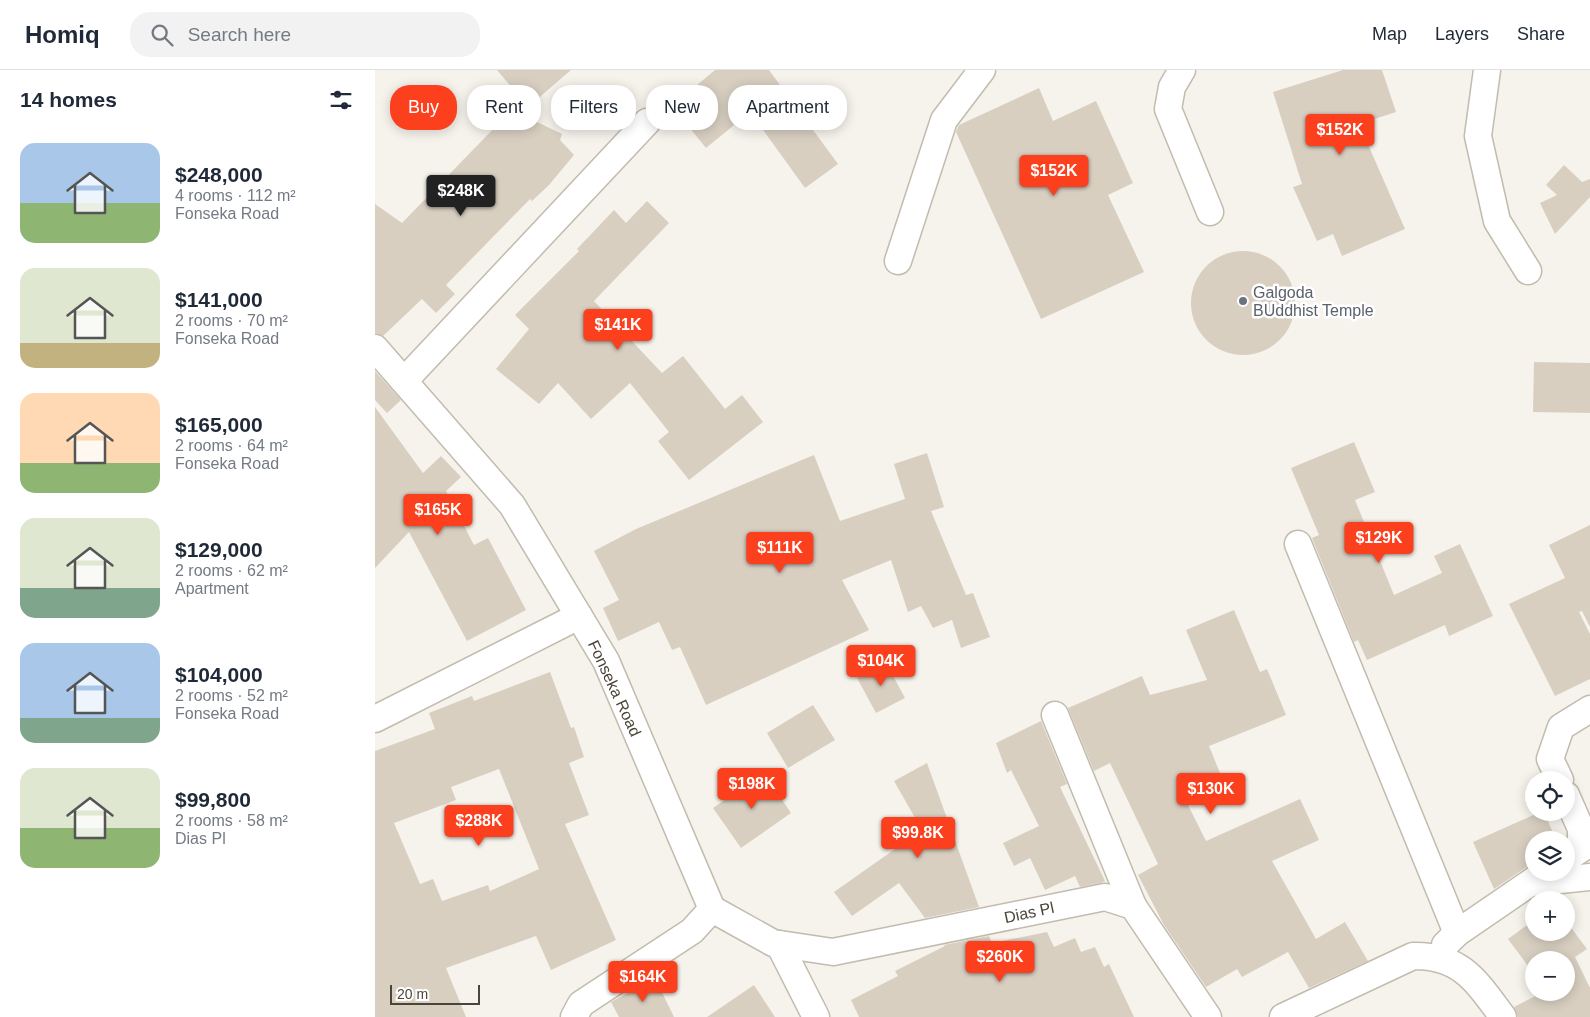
<!DOCTYPE html>
<meta charset="utf-8">
<style>
:root{--surface:#fff;--page:#f2f2f3;--text:#1f2937;--muted:#747a83;--line:#e0e1e3;--accent:#fc3f1d}
body{margin:0;font-family:Helvetica,sans-serif;background:var(--page);color:var(--text);height:100vh;display:flex;flex-direction:column;font-size:19px;white-space:nowrap}
*{box-sizing:border-box;margin:0}
p{font-size:16px;color:var(--muted)}
.icon{flex:none;width:28px;height:28px;fill:none;stroke:currentColor;stroke-width:2;stroke-linecap:round;stroke-linejoin:round}
.map{position:relative;flex:1;overflow:hidden}
.panel{display:flex;flex-direction:column;background:var(--surface);width:375px}
.panel>*{flex:none}
.top-card{position:absolute;left:15px;top:15px;width:475px;height:45px;display:flex;gap:10px}
.fabs{position:absolute;left:1150px;top:701px;display:grid;gap:10px}
.fabs a{display:grid;place-items:center;width:50px;height:50px;border-radius:50%;background:var(--surface);box-shadow:0 2px 12px #0003;font-size:25px}
.scale{position:absolute;left:15px;bottom:12px;width:90px;box-sizing:border-box;padding-left:5px;border:2px solid #4b4439;border-top:0;font-size:14px;line-height:18px;white-space:nowrap;color:#4b4439;-webkit-text-stroke:4px #fff;paint-order:stroke}
.price{position:absolute;translate:-50% -42px;padding:0 11px;border-radius:5px;background:var(--accent);color:#fff;font-size:16px;line-height:32px;filter:drop-shadow(0 1px 2px #0008)}
.price::after{content:'';position:absolute;left:50%;top:30px;width:15px;height:11px;margin-left:-8px;background:inherit;clip-path:polygon(0 0,100% 0,50% 100%)}
.price.selected{background:#222;color:#fff}
ul{padding:0;list-style:none}
li{display:flex;align-items:center;gap:15px;height:125px;padding:0 20px}
li span{display:grid;place-items:center;flex:none;width:140px;height:100px;border-radius:15px;color:#555}
li>.icon{margin-inline-start:auto}
span .icon{width:60px;height:60px;fill:#fffc;stroke-width:1}
li b{font-size:21px}
h2{display:flex;justify-content:space-between;align-items:center;height:60px;padding:0 20px;font-size:21px}
.pill{padding:0 18px;border-radius:20px;background:var(--surface);box-shadow:0 2px 12px #0003;font-size:18px;line-height:45px}
.pill.selected{background:var(--accent);color:#fff}
header{display:flex;align-items:center;gap:30px;box-sizing:border-box;height:70px;padding:0 25px;background:var(--surface);border-bottom:1px solid var(--line)}
header strong{font-size:24px}
nav{display:flex;gap:28px;margin-inline-start:auto;font-size:18px}
.search{width:350px;height:45px;background:var(--page);display:flex;align-items:center;gap:12px;box-sizing:border-box;padding:0 18px;border-radius:20px;color:var(--muted);font-size:19px}
main{display:flex;flex:1;min-height:0}
.map>svg:first-child{display:block}
.building{fill:#d8cfc1;fill-rule:evenodd}
.lines{fill:none;stroke-linecap:round;stroke-linejoin:round}
.street-casing{stroke:#c2bbae;stroke-width:29}
.street{stroke:#fff;stroke-width:26}
.worship-dot{fill:#6b7280;stroke:#fff;stroke-width:2}
.labels{text-anchor:middle;stroke-width:5;stroke-linejoin:round;paint-order:stroke}
.worship-label{font-size:16px;fill:#5b616d;stroke:#fff;text-anchor:start}
.street-label{font-size:16px;fill:#4b4439;stroke:#fff}
</style>
<header>
<strong>Homiq</strong>
<div class="search"><svg class="icon" aria-label="search" viewBox="0 0 24 24"><circle cx="10" cy="10" r="6"/><path d="M15 15l6 6"/></svg>Search here</div>
<nav><a>Map</a><a>Layers</a><a>Share</a></nav>
</header>
<main>
<section class="panel">
<h2>14 homes<svg class="icon" aria-label="filters" viewBox="0 0 24 24"><path d="M4 7h16M4 17h16"/><circle cx="9" cy="7" r="2"/><circle cx="15" cy="17" r="2"/></svg></h2>
<ul>
<li><span style="background:linear-gradient(#a9c7e8 60%,#8fb573 0)"><svg class="icon" aria-label="home" viewBox="0 0 24 24"><path d="M3 11l9-7 9 7M6 9v11h12V9"/></svg></span><div><b>$248,000</b><p>4 rooms · 112 m²</p><p>Fonseka Road</p></div></li>
<li><span style="background:linear-gradient(#dfe7d0 75%,#c2b280 0)"><svg class="icon" aria-label="home" viewBox="0 0 24 24"><path d="M3 11l9-7 9 7M6 9v11h12V9"/></svg></span><div><b>$141,000</b><p>2 rooms · 70 m²</p><p>Fonseka Road</p></div></li>
<li><span style="background:linear-gradient(#ffd9b3 70%,#8fb573 0)"><svg class="icon" aria-label="home" viewBox="0 0 24 24"><path d="M3 11l9-7 9 7M6 9v11h12V9"/></svg></span><div><b>$165,000</b><p>2 rooms · 64 m²</p><p>Fonseka Road</p></div></li>
<li><span style="background:linear-gradient(#dfe7d0 70%,#7fa58c 0)"><svg class="icon" aria-label="home" viewBox="0 0 24 24"><path d="M3 11l9-7 9 7M6 9v11h12V9"/></svg></span><div><b>$129,000</b><p>2 rooms · 62 m²</p><p>Apartment</p></div></li>
<li><span style="background:linear-gradient(#a9c7e8 75%,#7fa58c 0)"><svg class="icon" aria-label="home" viewBox="0 0 24 24"><path d="M3 11l9-7 9 7M6 9v11h12V9"/></svg></span><div><b>$104,000</b><p>2 rooms · 52 m²</p><p>Fonseka Road</p></div></li>
<li><span style="background:linear-gradient(#dfe7d0 60%,#8fb573 0)"><svg class="icon" aria-label="home" viewBox="0 0 24 24"><path d="M3 11l9-7 9 7M6 9v11h12V9"/></svg></span><div><b>$99,800</b><p>2 rooms · 58 m²</p><p>Dias Pl</p></div></li>
</ul>
</section>
<div class="map">
<svg width="1215" height="947" viewBox="0 0 1215 947">
<rect width="100%" height="100%" fill="#f6f3ec"/>
<g class="building">
<polygon points="122,0 196,0 153,37"/>
<polygon points="340,0 394,0 463,94 430,118 375,42 331,78 297,36"/>
<polygon points="968,0 1007,0 1021,42 984,54 1030,159 967,186 958,164 942,171 918,117 927,114 898,22"/>
<polygon points="664,18 678,51 721,31 758,113 733,125 769,202 666,249 581,62 584,55"/>
<polygon points="141,42 187,64 185,70 199,85 174,115 157,131 155,129 71,215 80,224 61,243 47,229 8,266 0,263 0,134 27,153 124,53"/>
<polygon points="1189,95 1207,112 1215,109 1215,127 1180,164 1165,133 1182,125 1171,115"/>
<polygon points="272,131 294,153 219,231 287,303 308,286 350,339 367,325 388,352 314,410 283,371 294,362 255,313 216,349 183,313 164,334 121,299 154,259 140,245 204,181 202,179 239,140 251,153"/>
<circle cx="868" cy="233" r="52"/>
<polygon points="1159,292 1215,293 1215,343 1158,342"/>
<polygon points="0,301 26,330 12,343 0,330"/>
<polygon points="0,337 48,403 66,386 86,407 71,421 99,475 113,468 151,540 92,571 34,462 0,498"/>
<polygon points="979,372 1000,422 980,430 1019,525 1067,503 1059,486 1085,474 1118,546 1074,566 1070,555 992,590 983,570 979,572 937,468 944,465 916,398"/>
<polygon points="552,383 569,437 556,441 591,525 598,523 615,567 586,578 577,550 558,558 546,536 533,542 516,490 467,510 494,560 331,635 305,577 297,580 284,552 243,571 228,538 244,530 219,481 261,459 439,385 465,451 530,429 519,394"/>
<polygon points="1215,455 1215,557 1207,541 1204,542 1215,564 1215,609 1180,626 1134,534 1190,508 1174,475"/>
<polygon points="859,540 885,602 892,599 911,645 834,676 849,713 810,729 831,771 925,729 944,770 897,791 941,869 970,852 993,891 934,918 913,882 867,907 862,899 831,917 789,855 763,805 783,794 735,693 719,701 693,638 767,606 775,625 832,610 811,560"/>
<polygon points="510,591 530,628 501,643 482,608"/>
<path d="M 175,602 L 196,658 L 199,657 L 209,687 L 194,693 L 214,745 L 190,754 L 241,870 L 176,900 L 161,866 L 71,898 L 91,947 L 0,947 L 0,681 L 60,659 L 54,643 L 97,626 L 99,631 ZM 124,699 L 164,799 L 115,821 L 113,815 L 67,831 L 58,809 L 45,814 L 19,753 L 81,730 L 76,717 Z"/>
<polygon points="438,635 460,670 413,698 392,663"/>
<polygon points="666,651 692,714 685,717 730,811 726,813 705,817 700,806 670,820 655,788 639,796 628,773 664,756 636,700 632,703 621,673"/>
<polygon points="552,693 604,837 550,848 524,813 477,846 459,822 547,760 519,711"/>
<polygon points="389,703 416,743 366,778 338,738"/>
<polygon points="1165,742 1169,742 1181,770 1159,770 1159,792 1119,819 1098,772"/>
<polygon points="1159,850 1159,862 1191,862 1191,851 1212,879 1200,887 1215,918 1215,947 1143,947 1139,937 1168,922 1191,922 1191,890 1159,890 1159,904 1133,869"/>
<polygon points="672,862 679,877 700,868 706,882 720,877 729,897 734,894 759,947 484,947 476,930 523,906 520,901 570,876 569,875 614,866 617,873"/>
<polygon points="280,908 299,947 244,947 236,932"/>
<polygon points="379,915 400,947 332,947"/>
</g>
<g class="lines">
<defs>
<g id="street">
<polyline points="807,0 797,17 793,39 835,142"/>
<polyline points="1112,0 1103,66 1122,151 1153,201"/>
<polyline points="523,191 569,50 607,0"/>
<polyline points="0,278 137,435 231,591 337,839"/>
<polyline points="29,311 272,52"/>
<polyline points="923,474 1082,863"/>
<polyline points="680,645 758,836"/>
<polyline points="0,649 204,546"/>
<polyline points="1185,710 1175,689 1186,657 1215,639"/>
<polyline points="1191,725 1206,759 1206,779 1191,789"/>
<polyline points="1156,813 1215,807"/>
<polyline points="337,839 398,873 458,882 730,827 758,836 833,947"/>
<polyline points="404,874 441,947"/>
<polyline points="1070,875 1082,863 1171,802"/>
<polyline points="199,947 206,934 317,861 337,839"/>
<path d="M 908,947 L 1038,886 C 1086,885 1102,912 1128,947"/>
</g>
</defs>
<use href="#street" class="street-casing"/>
<use href="#street" class="street"/>
</g>
<circle class="worship-dot" cx="868" cy="231" r="5"/>
<g class="labels">
<g class="worship-label">
<text x="878" y="228">Galgoda<tspan x="878" dy="18">BUddhist Temple</tspan></text>
</g>
<g class="street-label">
<text transform="translate(240 618) rotate(65)" y="6">Fonseka Road</text>
<text transform="translate(654 842) rotate(-12)" y="6">Dias Pl</text>
</g>
</g>
</svg>
<div class="fabs">
<a><svg class="icon" aria-label="locate" viewBox="0 0 24 24"><circle cx="12" cy="12" r="6"/><path d="M12 2v4M12 18v4M2 12h4M18 12h4"/></svg></a>
<a><svg class="icon" aria-label="layers" viewBox="0 0 24 24"><path d="M12 4l9 5-9 5-9-5zM3 14l9 5 9-5"/></svg></a>
<a>+</a>
<a>−</a>
</div>
<div class="scale">20 m</div>
<b class="price" style="left:965px;top:86px">$152K</b>
<b class="price" style="left:679px;top:127px">$152K</b>
<b class="price selected" style="left:86px;top:147px">$248K</b>
<b class="price" style="left:243px;top:281px">$141K</b>
<b class="price" style="left:63px;top:466px">$165K</b>
<b class="price" style="left:1004px;top:494px">$129K</b>
<b class="price" style="left:405px;top:504px">$111K</b>
<b class="price" style="left:506px;top:617px">$104K</b>
<b class="price" style="left:377px;top:740px">$198K</b>
<b class="price" style="left:836px;top:745px">$130K</b>
<b class="price" style="left:104px;top:777px">$288K</b>
<b class="price" style="left:543px;top:789px">$99.8K</b>
<b class="price" style="left:625px;top:913px">$260K</b>
<b class="price" style="left:268px;top:933px">$164K</b>
<div class="top-card">
<a class="pill selected">Buy</a>
<a class="pill">Rent</a>
<a class="pill">Filters</a>
<a class="pill">New</a>
<a class="pill">Apartment</a>
</div>
</div>
</main>
